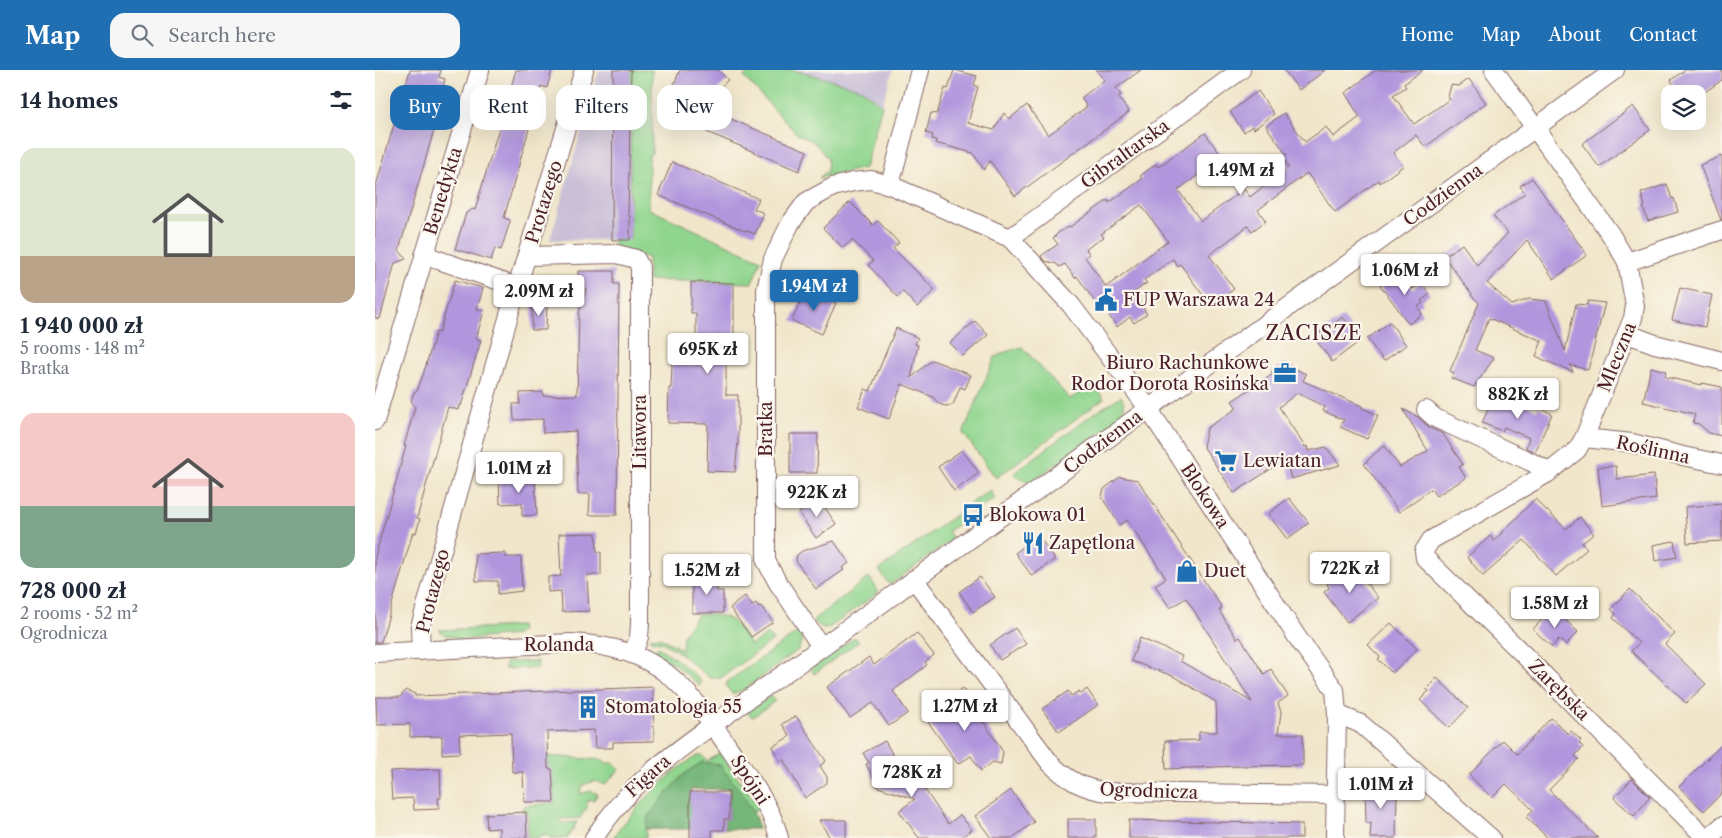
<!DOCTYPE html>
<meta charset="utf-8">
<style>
:root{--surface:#fff;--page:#f6f6f7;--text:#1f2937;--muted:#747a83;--accent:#1f6fb2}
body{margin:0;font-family:"Libre Caslon Text",serif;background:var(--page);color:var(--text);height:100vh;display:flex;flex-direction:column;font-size:19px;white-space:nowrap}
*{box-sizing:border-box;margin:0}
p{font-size:16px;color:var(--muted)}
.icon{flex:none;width:28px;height:28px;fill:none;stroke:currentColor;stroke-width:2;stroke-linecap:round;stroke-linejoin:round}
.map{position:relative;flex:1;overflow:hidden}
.side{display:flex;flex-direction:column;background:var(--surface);width:375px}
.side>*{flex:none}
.guide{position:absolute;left:15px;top:15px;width:475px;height:45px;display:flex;gap:10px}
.tools{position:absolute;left:1286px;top:15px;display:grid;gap:10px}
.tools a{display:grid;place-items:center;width:45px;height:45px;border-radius:10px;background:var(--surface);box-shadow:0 5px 20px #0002;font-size:25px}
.price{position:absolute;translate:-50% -42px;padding:0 11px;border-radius:5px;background:#fff;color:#222;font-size:16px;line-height:32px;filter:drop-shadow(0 1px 2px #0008)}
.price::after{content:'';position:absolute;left:50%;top:30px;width:15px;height:11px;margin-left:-8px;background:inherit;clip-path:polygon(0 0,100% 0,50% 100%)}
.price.current{background:var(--accent);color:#fff}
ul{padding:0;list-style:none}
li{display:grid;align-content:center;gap:10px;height:265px;padding:0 20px}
li span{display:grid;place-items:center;height:155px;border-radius:15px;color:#555}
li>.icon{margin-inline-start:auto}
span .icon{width:90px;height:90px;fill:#fffc;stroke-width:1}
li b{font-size:21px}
h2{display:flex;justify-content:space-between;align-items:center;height:60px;padding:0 20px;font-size:21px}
.chip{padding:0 18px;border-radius:15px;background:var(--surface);box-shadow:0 5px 20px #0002;font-size:18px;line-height:45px}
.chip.current{background:var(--accent);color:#fff}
header{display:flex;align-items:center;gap:30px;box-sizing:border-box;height:70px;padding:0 25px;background:var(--accent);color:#fff}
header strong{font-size:24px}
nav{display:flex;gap:28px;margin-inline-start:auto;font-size:18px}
.search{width:350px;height:45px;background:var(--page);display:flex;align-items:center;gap:12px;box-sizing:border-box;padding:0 18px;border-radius:15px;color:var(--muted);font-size:19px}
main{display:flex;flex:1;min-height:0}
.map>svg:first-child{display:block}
.industrial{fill:#c9bfd7}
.green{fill:#90d58e;stroke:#6d7a5c}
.forest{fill:#74b679;stroke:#5f6a52}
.building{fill:#b196dd;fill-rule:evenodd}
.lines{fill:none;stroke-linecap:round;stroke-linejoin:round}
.street-casing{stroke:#846563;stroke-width:20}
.street{stroke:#fff;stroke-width:18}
.labels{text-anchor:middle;stroke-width:4.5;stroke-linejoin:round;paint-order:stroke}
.street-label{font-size:18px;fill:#4a1f2b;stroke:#fbf7ec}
.poi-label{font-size:18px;fill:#4a1f2b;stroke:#fbf7ec;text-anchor:start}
.quarter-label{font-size:20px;letter-spacing:1px;fill:#4a1f2b;stroke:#fbf7ec}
</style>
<header>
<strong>Map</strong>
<div class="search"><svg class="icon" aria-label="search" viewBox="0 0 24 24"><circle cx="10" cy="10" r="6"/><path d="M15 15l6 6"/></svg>Search here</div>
<nav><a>Home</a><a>Map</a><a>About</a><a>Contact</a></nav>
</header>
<main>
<section class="side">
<h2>14 homes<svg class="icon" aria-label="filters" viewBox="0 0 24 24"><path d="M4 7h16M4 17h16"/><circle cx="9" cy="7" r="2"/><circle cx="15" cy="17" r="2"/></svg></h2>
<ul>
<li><span style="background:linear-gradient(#dfe7d0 70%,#b9a48a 0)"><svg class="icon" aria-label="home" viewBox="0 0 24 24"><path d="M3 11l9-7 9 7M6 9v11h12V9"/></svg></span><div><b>1 940 000 zł</b><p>5 rooms · 148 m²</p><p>Bratka</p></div></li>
<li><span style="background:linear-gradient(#f6c9c9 60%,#7fa58c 0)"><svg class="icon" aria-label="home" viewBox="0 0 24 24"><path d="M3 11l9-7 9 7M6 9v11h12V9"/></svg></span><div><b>728 000 zł</b><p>2 rooms · 52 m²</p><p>Ogrodnicza</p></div></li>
</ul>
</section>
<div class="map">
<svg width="1347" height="768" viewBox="0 0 1347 768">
<rect width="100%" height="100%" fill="#fbf7ec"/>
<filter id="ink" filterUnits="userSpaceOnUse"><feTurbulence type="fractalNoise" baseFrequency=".02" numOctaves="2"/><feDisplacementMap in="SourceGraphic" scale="10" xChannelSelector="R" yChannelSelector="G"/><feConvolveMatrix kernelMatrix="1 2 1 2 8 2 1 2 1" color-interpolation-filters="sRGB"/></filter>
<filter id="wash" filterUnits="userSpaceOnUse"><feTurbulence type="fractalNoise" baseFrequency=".0096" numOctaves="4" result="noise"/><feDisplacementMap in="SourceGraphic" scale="20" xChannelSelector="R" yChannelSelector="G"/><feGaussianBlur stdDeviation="1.12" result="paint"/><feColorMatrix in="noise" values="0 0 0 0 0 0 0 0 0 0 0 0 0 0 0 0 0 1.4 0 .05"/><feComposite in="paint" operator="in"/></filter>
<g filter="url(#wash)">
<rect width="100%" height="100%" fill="#f1e6ca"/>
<g class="industrial">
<polygon points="224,0 256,0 255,170 175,170"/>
<polygon points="417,0 518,0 507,35 487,19"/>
</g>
<g class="green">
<polygon points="256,0 277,0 277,83 274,84 274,139 386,190 377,213 273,210 273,188 241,177 237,170 255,169"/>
<polygon points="375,0 417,0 435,4 487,19 507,35 490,98 444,108 452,101 453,89 439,72 422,64 369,7"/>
<polygon points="647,277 695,329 718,315 729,328 621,408 588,363 620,287 630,282"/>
<path d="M 746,326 C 753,338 747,345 738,353 L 659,410 C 651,412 644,410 639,403 L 715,346 Z"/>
<polygon points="615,420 620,428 598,443 593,435"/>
<polygon points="586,441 592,448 573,461 578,469 516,514 513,513 504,500"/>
<polygon points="494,507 503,520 503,523 455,557 448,559 438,550"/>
<path d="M 323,544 C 359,545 356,548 376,575 L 393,564 L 398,570 L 346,608 L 335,608 L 302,581 L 287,572 L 278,571 L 274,568 L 285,567 L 307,580 L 308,565 Z"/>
<polygon points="145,556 146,561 142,565 83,570 83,568 70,565 64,560"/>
<polygon points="424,561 427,570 423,580 372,618 357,624 351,616 352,612"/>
<polygon points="480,567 484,571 439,604 436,599"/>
<polygon points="283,577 305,592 326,611 325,616 302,596 280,582"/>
<polygon points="163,591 163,598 130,599 130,592"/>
<polygon points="395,626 400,631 378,647 372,643"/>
<path d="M 345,683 L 381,733 L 384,737 L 383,740 L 378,742 L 345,695 L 327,692 L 271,759 L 271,768 L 238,768 C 251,748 305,689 327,685 L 333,691 Z"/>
<polygon points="173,686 229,690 230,693 238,693 245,699 230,715 220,711 208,715 205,724 216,721 223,724 218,731 215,729 211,734 213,736 205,748 186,749 185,753 202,752 193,768 175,768 172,765 167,765 165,768 153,768 153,741 147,741 148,736 179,733 177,700 173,700"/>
</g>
<path class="forest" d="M 327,692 L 345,695 C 356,710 383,741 383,759 L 350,759 L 350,749 L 354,749 L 354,719 L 316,719 L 316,759 L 271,759 L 273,746 L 308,705 Z"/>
<g id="blocks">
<g class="building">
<polygon points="35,0 66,0 64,7 70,9 67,21 70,22 24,180 31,189 20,193 5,249 0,248 0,119"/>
<polygon points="141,0 177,0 172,18 166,16 129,148 135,150 135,152 126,180 120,178 116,190 80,179 91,143 98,139 100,140"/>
<polygon points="238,0 256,0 253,145 255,146 255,170 237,170"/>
<polygon points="305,0 343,0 353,10 325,36 432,81 424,101 287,43"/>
<polygon points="579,0 602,6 599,15 603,17 593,53 619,60 629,43 634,49 652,35 673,65 712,37 706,28 729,10 721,0 766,0 741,18 746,25 743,27 754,42 640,126 615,91 609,100 598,83 560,73 561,70 557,69 558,65 551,63 556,43 562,44 570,18 573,19"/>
<polygon points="909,0 950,0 924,20"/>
<path d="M 1001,0 L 1048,0 L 1029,14 L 1031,17 L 1018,25 L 1039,54 L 1075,29 L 1073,27 L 1076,15 L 1084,16 L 1094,9 L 1111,33 L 1050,77 L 1041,65 L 1018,83 L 1028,96 L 1005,113 L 1004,110 L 960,142 L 932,103 L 883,140 L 891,151 L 877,161 L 873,156 L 834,185 L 859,219 L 836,236 L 805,194 L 802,196 L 798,189 L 769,210 L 772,213 L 758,223 L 772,244 L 759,253 L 755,247 L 742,257 L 727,236 L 724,238 L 702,206 L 700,208 L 690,194 L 684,197 L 682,194 L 670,191 L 666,186 L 683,174 L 678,168 L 683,163 L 695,156 L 695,157 L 733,130 L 734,133 L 767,109 L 765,106 L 781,94 L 783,97 L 830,63 L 851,92 L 837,102 L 834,97 L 803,120 L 826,151 L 869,119 L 875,127 L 914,97 L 908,88 L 912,85 L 891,56 L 909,43 L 930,72 L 951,57 L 958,67 L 985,47 L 970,23 ZM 766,135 L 793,171 L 731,217 L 710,187 L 714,184 L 711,179 L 729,167 L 726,164 Z"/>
<polygon points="1310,0 1347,0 1347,10 1327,24 1304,24 1296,10"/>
<polygon points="883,21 899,44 879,59 877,56 869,62 855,42"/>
<polygon points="1258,36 1275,60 1224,97 1207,74"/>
<polygon points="1347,86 1347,150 1346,150 1325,95"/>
<polygon points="297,92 384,129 379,139 389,143 380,164 370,160 370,161 283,125"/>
<polygon points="1157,108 1212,185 1179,209 1152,170 1112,213 1137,235 1154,229 1171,231 1190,281 1201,234 1212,235 1213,231 1230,233 1213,300 1195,295 1198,302 1169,290 1161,286 1167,271 1114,248 1100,280 1119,288 1099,317 1076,308 1079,303 1075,301 1104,233 1096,225 1097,224 1069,187 1087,174 1102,195 1133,163 1118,146 1150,123 1145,116"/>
<polygon points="1292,114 1297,129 1299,128 1303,142 1273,151 1268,137 1270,136 1266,123"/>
<polygon points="475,132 498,155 503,151 524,173 518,178 560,220 542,237 528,222 523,227 493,195 498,191 477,170 468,178 448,158"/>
<polygon points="203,201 239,201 239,214 244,214 242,445 214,445 215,424 203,424 201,361 168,363 168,349 139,350 138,334 145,334 145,323 168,322 168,326 202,325 204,243 211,219 203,216"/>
<polygon points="1025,201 1038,219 1046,212 1055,224 1046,231 1048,233 1043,237 1047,244 1034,254 1005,215"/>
<polygon points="80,210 108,218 102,239 109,241 101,269 106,270 86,336 84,335 83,340 73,337 42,448 45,449 41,463 38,462 6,572 0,572 0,487 31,376 29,376 40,337 36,331 39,322 42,321 48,305 61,262 64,263"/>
<polygon points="316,212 359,213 359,289 351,289 351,325 363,325 363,372 360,402 332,401 333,354 293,353 294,318 296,318 297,295 295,292 295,285 298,282 298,276 321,277 321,243 316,243"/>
<polygon points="1305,218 1337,225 1330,257 1297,250"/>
<polygon points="430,220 461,233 447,264 417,251"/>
<polygon points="157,234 172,234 171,260 157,260"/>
<polygon points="968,247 985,271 957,292 939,267"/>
<polygon points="600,251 613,265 588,286 575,273"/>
<polygon points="1015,252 1031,275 1009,291 992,269"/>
<polygon points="521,258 543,268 540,274 543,275 536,308 557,290 596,305 590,319 585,317 578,335 570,336 564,334 558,327 527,314 514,349 483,337 490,319 495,321"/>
<polygon points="908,293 931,304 928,311 987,336 987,338 1003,345 992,369 965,357 969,350 948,341 950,337 922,323 904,337 930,377 932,376 933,381 951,377 965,395 916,409 911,389 859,423 828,376 832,358 862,338 857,331 898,304 896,302"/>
<polygon points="1276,297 1291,301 1290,307 1327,315 1327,313 1347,317 1347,366 1334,363 1324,354 1318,353 1320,344 1268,332"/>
<polygon points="1119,326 1126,326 1148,336 1149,334 1162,340 1163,337 1177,344 1160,382 1151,378 1154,368 1129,357 1127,361 1107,353"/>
<polygon points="1028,339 1043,347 1055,358 1068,364 1088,395 1084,397 1091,408 1061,426 1056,419 1024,442 989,394 1009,375 1025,397 1053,381"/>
<polygon points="415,364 443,364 442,403 415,403"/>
<polygon points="587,380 604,403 579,421 563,397"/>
<polygon points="1241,396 1242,409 1279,405 1281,429 1227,436 1223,397"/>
<polygon points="147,406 147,410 160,409 162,445 147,446 147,433 125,434 124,407"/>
<polygon points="745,407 763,410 847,538 844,540 862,569 865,567 889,604 896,599 913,626 903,633 906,642 903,664 928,664 928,695 865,696 791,699 790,671 824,670 824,662 842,662 841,632 798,606 756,591 765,568 807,586 805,591 877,632 811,528 795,538 780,515 791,508 752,450 745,455 729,431 727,427 729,419"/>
<polygon points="914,428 934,453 912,469 893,444"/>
<polygon points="444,429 461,454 441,468 424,443"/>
<polygon points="1160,429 1191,459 1205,447 1219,464 1207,473 1212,479 1181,506 1149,470 1108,506 1092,487 1115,466 1119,471"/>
<polygon points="1347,434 1347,471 1312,473 1310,437"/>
<polygon points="221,463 222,482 226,482 226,505 212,505 214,541 187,542 186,521 173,522 173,507 186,506 184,464"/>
<polygon points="663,466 680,489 657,506 640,483"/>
<polygon points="459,471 474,493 467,498 469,500 441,519 423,494 421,490 422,485 427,481"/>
<polygon points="1299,471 1302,487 1280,491 1278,475"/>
<polygon points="130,483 130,487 146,487 147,521 123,524 123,511 101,511 100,484"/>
<polygon points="980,498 1003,528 972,552 949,522 954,518 952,514 964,505 967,508"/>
<polygon points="342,506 342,521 348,521 348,543 317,543 317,507"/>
<polygon points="605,507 620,527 598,542 584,522"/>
<polygon points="1255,519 1300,564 1290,574 1331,614 1311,633 1256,581 1264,573 1238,548 1241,544 1236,539"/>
<polygon points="370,526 377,536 381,533 384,537 386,536 398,552 376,567 355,538"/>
<polygon points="1178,538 1203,562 1190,575 1184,569 1177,577 1158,559"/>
<polygon points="1016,553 1042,579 1017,603 1003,589 1005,587 993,575"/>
<polygon points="640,558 651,574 625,590 615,575"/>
<polygon points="542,563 559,585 550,592 552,595 518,621 533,643 514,656 498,633 475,648 452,617 494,587 499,595"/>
<polygon points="1062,608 1093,638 1074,658 1045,630 1054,621 1051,619"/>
<polygon points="278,617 279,671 238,672 238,678 220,678 219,660 172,662 173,699 177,699 179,732 149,732 148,702 137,702 136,663 84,665 85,683 67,684 67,666 35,667 35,654 2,655 1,627 25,627 31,620 40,624 40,626"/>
<polygon points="588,618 604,640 599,643 610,654 628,682 626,694 618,692 606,701 596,686 583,694 551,649 568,637 567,634"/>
<polygon points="712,619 723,635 684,662 667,639 693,621 696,626 704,621 706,624"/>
<polygon points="421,646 451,691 445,696 452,707 452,713 430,728 408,689 405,691 397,677 415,666 407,654"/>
<polygon points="1176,648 1193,664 1196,661 1206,670 1204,673 1208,677 1200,686 1204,689 1174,720 1223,768 1173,768 1151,747 1158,740 1131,714 1117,728 1094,705 1128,670 1142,684"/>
<polygon points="510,671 534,714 542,708 573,754 585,745 597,760 585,768 544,768 524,741 540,729 503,717 491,694 494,693 488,683"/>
<polygon points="1347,674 1347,723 1329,741 1304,717"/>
<polygon points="65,699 66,728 63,728 64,739 39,740 38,728 17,729 15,701"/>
<polygon points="1257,709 1275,727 1259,746 1239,728"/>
<polygon points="990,711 1008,711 1022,725 1021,768 995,768 996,753 991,753"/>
<polygon points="636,720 659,752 637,768 616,768 600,746"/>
<polygon points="315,722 354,722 354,749 349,749 349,760 337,760 337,768 315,768"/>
<polygon points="151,742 152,768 124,768 124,758 112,759 111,744"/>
<rect x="693" y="749" width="28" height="19"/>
<polygon points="444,750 471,750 471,768 455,768"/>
<polygon points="754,750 927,754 927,768 754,768"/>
</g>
</g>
</g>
<g filter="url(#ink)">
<use href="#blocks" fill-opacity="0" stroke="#846563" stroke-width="1"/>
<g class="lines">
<defs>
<g id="street">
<polyline points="1119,0 1236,165 1252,192 1260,236 1258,248 1209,368 1202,380 1173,403 1056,470 1049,481 1050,488 1149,585 1331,768"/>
<polyline points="515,115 545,0"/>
<polyline points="635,168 866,0"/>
<polyline points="49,185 142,217"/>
<polyline points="152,186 242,184 261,189 265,197 265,554 264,567 258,584"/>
<polyline points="1252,192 1347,160"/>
<polyline points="1253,264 1280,274 1347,291"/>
<polyline points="1051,340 1060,348 1154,391 1168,398 1173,403"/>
<polyline points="0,351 105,0"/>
<polyline points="1209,368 1257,373 1308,386 1347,394"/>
<path d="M 539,509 L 675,693 C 692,710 709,719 732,722 L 960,725"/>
<polyline points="447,578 403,513 391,491 391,220 398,189 415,154 431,132 458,117 478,112 496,110 515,115 635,168 696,235 773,338 922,567 960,620 962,644 960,768"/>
<polyline points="46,581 45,557 142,217 209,0"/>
<path d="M 0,583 L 196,573 C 288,577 313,619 361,688 C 378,714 397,738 404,768"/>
<polyline points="962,644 986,654 1116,768"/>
<path d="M 219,768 C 258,707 308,677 365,635 C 416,599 467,563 517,526 C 757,349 999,176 1240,0"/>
<polyline points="1333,768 1347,756"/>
</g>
</defs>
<use href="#street" class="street-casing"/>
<use href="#street" class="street"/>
</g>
</g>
<defs>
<symbol id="civic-bare" viewBox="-9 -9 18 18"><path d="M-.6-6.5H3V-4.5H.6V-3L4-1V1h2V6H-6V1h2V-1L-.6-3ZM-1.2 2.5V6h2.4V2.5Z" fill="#1f6fb2" stroke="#fbf7ec" stroke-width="2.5" paint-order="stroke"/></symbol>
<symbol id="office-bare" viewBox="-9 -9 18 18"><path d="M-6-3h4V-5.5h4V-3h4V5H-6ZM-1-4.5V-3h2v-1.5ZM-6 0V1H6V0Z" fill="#1f6fb2" stroke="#fbf7ec" stroke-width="2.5" paint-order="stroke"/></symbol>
<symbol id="supermarket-bare" viewBox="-9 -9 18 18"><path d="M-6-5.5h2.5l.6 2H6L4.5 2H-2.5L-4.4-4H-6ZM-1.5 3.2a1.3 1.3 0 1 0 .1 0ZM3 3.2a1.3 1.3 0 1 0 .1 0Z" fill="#1f6fb2" stroke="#fbf7ec" stroke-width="2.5" paint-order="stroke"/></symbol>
<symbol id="bus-bare" viewBox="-9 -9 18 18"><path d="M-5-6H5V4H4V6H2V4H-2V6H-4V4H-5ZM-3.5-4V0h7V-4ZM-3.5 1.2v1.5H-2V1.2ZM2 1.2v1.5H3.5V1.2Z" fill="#1f6fb2" stroke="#fbf7ec" stroke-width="2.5" paint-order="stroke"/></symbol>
<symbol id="restaurant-bare" viewBox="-9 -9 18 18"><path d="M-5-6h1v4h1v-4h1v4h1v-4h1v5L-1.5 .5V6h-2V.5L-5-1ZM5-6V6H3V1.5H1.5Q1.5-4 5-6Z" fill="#1f6fb2" stroke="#fbf7ec" stroke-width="2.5" paint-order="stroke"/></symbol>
<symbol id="shop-bare" viewBox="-9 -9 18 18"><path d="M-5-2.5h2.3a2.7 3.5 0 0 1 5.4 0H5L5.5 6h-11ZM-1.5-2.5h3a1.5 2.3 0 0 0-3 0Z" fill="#1f6fb2" stroke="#fbf7ec" stroke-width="2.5" paint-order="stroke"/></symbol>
<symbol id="building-bare" viewBox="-9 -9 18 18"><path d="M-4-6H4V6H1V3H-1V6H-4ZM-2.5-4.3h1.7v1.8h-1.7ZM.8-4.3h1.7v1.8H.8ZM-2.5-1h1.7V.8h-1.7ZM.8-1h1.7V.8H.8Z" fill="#1f6fb2" stroke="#fbf7ec" stroke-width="2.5" paint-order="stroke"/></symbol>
</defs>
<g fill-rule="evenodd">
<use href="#civic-bare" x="715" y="214" width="32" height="32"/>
<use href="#office-bare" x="894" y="287" width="32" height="32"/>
<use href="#supermarket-bare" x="835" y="375" width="32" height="32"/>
<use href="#bus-bare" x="582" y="429" width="32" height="32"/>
<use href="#restaurant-bare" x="642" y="457" width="32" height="32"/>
<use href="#shop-bare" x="796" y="485" width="32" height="32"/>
<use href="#building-bare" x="197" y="621" width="32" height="32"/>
</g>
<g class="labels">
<g class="street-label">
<text transform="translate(750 84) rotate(-36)" y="6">Gibraltarska</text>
<text transform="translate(68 121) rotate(-73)" y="6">Benedykta</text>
<text transform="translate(1068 125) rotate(-36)" y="6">Codzienna</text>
<text transform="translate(169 132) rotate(-73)" y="6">Protazego</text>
<text transform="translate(1242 287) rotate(-68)" y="6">Mleczna</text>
<text transform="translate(391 359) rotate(-90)" y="6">Bratka</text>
<text transform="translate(265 362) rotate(-90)" y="6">Litawora</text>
<text transform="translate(728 372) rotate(-37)" y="6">Codzienna</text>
<text transform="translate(1278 380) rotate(12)" y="6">Roślinna</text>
<text transform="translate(830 426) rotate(57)" y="6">Blokowa</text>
<text transform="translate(58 521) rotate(-76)" y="6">Protazego</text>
<text x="184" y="581">Rolanda</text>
<text transform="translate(1184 620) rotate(45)" y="6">Zarębska</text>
<text transform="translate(273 706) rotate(-42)" y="6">Figara</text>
<text transform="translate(375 710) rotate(57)" y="6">Spójni</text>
<text transform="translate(774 721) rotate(2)" y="6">Ogrodnicza</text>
</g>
<g class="poi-label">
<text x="748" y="236">FUP Warszawa 24</text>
<text x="894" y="299" text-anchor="end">Biuro Rachunkowe<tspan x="894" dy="21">Rodor Dorota Rosińska</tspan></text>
<text x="868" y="397">Lewiatan</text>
<text x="614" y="451">Blokowa 01</text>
<text x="674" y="479">Zapętlona</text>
<text x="829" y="507">Duet</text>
<text x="230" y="643">Stomatologia 55</text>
</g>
<g class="quarter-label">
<text x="939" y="270">ZACISZE</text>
</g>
</g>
</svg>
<div class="tools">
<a><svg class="icon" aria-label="layers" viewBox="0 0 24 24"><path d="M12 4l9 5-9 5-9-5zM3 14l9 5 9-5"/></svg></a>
</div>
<b class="price" style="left:866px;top:126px">1.49M zł</b>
<b class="price" style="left:1030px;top:226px">1.06M zł</b>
<b class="price current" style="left:439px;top:242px">1.94M zł</b>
<b class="price" style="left:164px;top:247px">2.09M zł</b>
<b class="price" style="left:333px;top:305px">695K zł</b>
<b class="price" style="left:1143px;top:350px">882K zł</b>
<b class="price" style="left:144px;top:424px">1.01M zł</b>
<b class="price" style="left:442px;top:448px">922K zł</b>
<b class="price" style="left:975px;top:524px">722K zł</b>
<b class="price" style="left:332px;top:526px">1.52M zł</b>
<b class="price" style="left:1180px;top:559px">1.58M zł</b>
<b class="price" style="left:590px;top:662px">1.27M zł</b>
<b class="price" style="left:537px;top:728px">728K zł</b>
<b class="price" style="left:1006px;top:740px">1.01M zł</b>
<div class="guide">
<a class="chip current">Buy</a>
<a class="chip">Rent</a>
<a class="chip">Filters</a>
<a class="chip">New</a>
</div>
</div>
</main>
